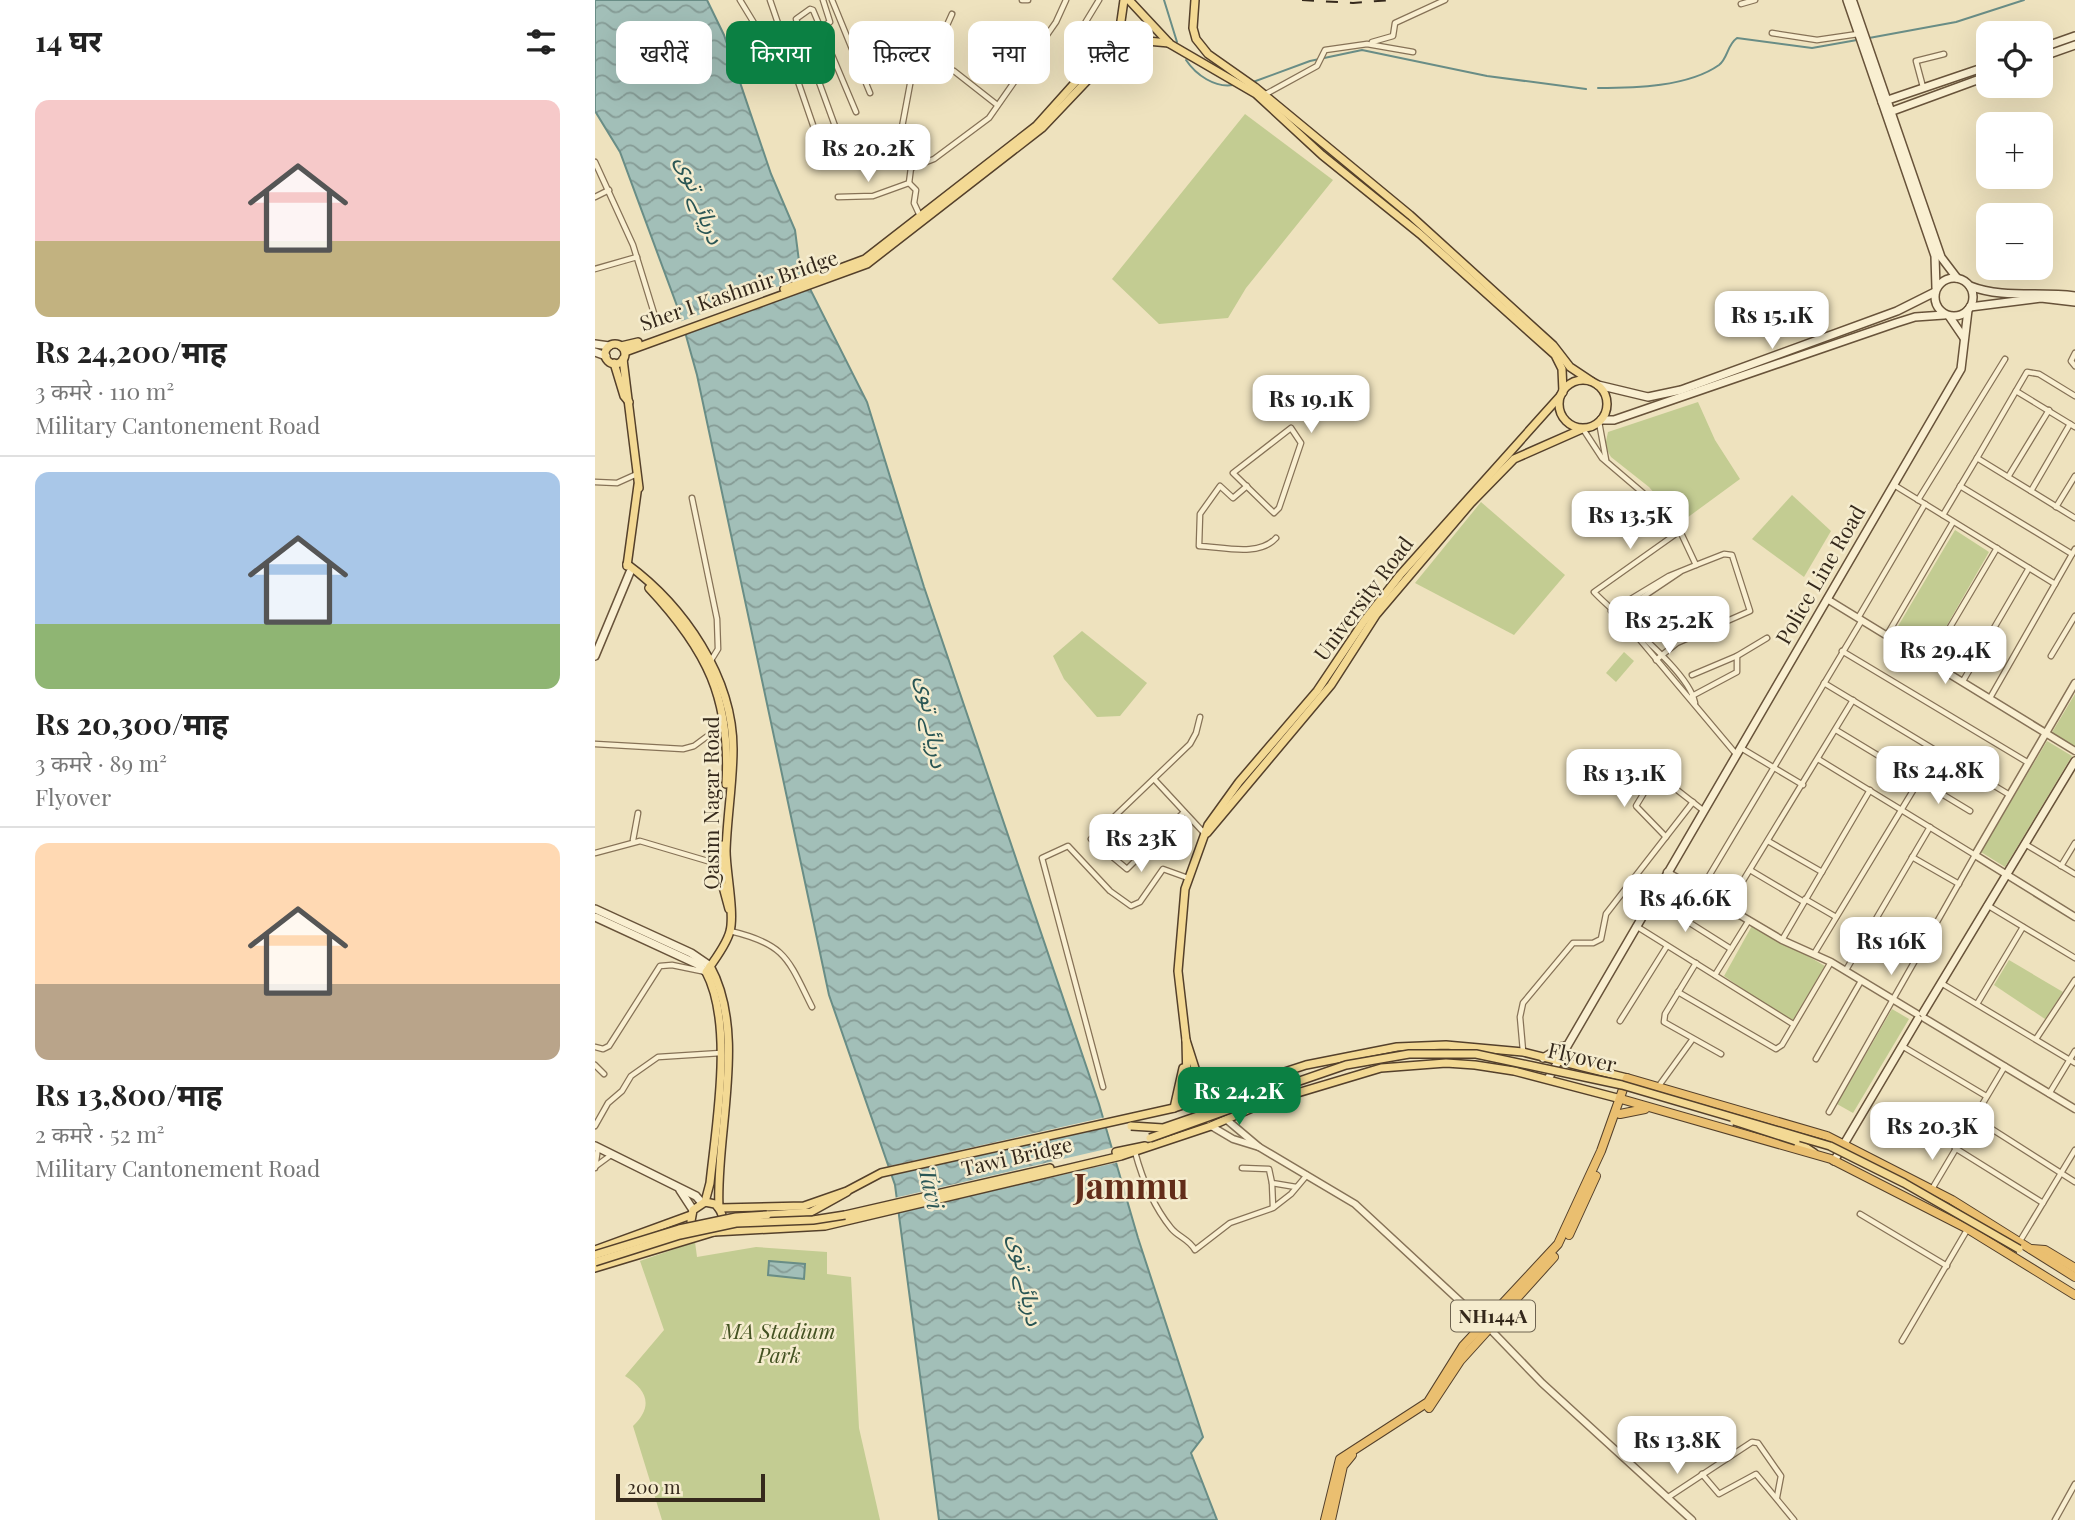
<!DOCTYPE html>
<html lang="hi">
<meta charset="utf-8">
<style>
:root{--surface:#fff;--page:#f6f6f6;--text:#222;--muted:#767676;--line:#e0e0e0;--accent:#0b8043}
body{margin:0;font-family:"Playfair Display","Noto Sans Arabic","Noto Sans Devanagari",serif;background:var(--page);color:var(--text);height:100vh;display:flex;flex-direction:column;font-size:26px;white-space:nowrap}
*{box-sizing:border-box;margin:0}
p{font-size:23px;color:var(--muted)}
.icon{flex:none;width:38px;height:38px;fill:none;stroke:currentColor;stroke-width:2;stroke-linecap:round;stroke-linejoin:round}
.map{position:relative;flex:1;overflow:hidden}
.side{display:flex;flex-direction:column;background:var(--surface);width:595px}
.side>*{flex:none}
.hud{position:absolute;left:21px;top:21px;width:665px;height:63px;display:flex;gap:14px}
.tools{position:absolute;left:1381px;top:21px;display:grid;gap:14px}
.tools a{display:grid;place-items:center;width:77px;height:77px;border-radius:14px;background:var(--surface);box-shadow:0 7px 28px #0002;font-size:35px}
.scale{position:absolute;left:21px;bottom:18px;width:149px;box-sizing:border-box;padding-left:7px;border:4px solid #35291c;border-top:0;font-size:19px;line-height:24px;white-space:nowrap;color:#35291c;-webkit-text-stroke:5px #f5ecce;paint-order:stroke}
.price{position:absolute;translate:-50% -60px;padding:0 16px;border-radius:14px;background:#fff;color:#222;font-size:23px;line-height:46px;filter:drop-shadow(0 2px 4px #0008)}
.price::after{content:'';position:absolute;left:50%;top:42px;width:21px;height:16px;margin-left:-10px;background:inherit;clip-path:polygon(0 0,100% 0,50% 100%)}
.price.active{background:var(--accent);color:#fff}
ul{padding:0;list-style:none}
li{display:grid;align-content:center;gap:14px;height:371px;padding:0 35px}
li+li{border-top:2px solid var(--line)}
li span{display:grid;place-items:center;height:217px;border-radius:14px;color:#555}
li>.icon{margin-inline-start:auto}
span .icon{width:126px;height:126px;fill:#fffc;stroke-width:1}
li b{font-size:30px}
h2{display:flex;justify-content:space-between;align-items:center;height:84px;padding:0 35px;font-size:30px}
.pill{padding:0 24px;border-radius:14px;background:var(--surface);box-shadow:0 7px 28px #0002;font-size:24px;line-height:63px}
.pill.active{background:var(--accent);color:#fff}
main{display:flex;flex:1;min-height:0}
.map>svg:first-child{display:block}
.park{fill:#c3cc92}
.water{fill:url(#water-waves);stroke:#698d86;stroke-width:2}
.pier{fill:#eee2be}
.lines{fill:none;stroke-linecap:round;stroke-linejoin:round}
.stream{stroke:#698d86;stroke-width:2}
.minor-casing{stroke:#867257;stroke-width:7}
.tertiary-casing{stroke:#867257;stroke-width:9}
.secondary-casing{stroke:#68533a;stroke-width:10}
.primary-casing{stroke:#54402b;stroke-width:10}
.trunk-casing{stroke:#54402b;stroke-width:10}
.minor{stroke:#f9efd1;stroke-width:4.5}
.tertiary{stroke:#f9efd1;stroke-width:6}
.secondary{stroke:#f9efd1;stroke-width:7}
.primary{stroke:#f3d994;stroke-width:7}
.trunk{stroke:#eabf70;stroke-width:8}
.rail{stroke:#35291c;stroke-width:2;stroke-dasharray:12 12;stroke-linecap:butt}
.primary-bridge-casing{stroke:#54402b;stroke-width:10;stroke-linecap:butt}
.primary-bridge{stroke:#f3d994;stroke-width:7}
.labels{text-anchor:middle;stroke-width:5;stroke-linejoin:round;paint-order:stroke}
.shield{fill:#f5ecce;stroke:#6f6451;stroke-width:2}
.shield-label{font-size:19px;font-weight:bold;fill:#35291c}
.street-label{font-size:21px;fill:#35291c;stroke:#f5ecce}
.park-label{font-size:21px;font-style:italic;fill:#445222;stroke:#f5ecce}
.water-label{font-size:23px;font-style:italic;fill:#2a5655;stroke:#f5ecce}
.town-label{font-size:35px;font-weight:bold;fill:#632d1a;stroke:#f5ecce}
</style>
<main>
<section class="side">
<h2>14 घर<svg class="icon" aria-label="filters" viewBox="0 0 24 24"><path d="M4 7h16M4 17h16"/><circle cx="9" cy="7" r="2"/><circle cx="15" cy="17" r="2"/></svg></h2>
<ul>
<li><span style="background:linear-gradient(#f6c9c9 65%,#c2b280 0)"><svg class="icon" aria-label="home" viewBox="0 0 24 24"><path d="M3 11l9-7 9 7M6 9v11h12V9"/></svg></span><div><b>Rs 24,200/माह</b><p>3 कमरे · 110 m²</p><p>Military Cantonement Road</p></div></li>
<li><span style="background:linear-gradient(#a9c7e8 70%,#8fb573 0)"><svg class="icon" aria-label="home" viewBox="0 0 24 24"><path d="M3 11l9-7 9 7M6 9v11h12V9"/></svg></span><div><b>Rs 20,300/माह</b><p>3 कमरे · 89 m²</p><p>Flyover</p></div></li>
<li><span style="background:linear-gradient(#ffd9b3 65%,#b9a48a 0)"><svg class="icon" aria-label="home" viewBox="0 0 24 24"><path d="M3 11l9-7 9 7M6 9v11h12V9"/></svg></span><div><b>Rs 13,800/माह</b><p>2 कमरे · 52 m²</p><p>Military Cantonement Road</p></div></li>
</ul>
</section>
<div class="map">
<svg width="1480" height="1520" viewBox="0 0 1480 1520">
<defs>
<pattern id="water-waves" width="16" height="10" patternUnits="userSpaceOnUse" patternTransform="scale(1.75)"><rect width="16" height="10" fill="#a2bfb8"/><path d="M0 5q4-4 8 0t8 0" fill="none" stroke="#859b95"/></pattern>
</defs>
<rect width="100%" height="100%" fill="#eee2be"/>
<g class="park">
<polygon points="650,114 738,180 651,288 633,318 564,324 517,279"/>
<polygon points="1103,402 1120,440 1145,479 1085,523 1054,487 1016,457 1010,446 1013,432"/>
<polygon points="1197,495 1236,531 1209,577 1157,539"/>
<polygon points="886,502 970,575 919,635 820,583"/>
<polygon points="1360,530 1394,552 1332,660 1296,638"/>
<polygon points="487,631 552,683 525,716 502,717 469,679 458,656"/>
<polygon points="1029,652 1039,661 1021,682 1011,673"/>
<polygon points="1480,694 1480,748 1456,734"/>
<polygon points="1452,741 1477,756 1410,867 1386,852"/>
<polygon points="1158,924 1230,966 1196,1023 1129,976"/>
<polygon points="1414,960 1468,992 1450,1019 1399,985"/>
<polygon points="1297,1009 1314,1019 1258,1113 1242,1104"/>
<path d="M 100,1242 L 102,1257 L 161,1247 L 232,1252 L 232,1274 L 256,1277 L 264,1428 L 285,1520 L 67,1520 L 38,1426 C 59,1406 52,1390 30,1376 L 69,1330 L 45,1261 Z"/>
</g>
<g class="water">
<polygon points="0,0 112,0 129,35 176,174 200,230 205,269 272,402 329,587 504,1104 543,1238 608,1437 596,1453 622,1520 344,1520 300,1185 234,995 102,375 85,314 25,152 0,111"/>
<polygon points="174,1261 210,1264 209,1279 173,1275"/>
</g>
<g class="pier">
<polygon points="212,276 218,288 87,334 84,322"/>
<polygon points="511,1117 514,1125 293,1176 290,1167"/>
<polygon points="520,1147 524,1162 300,1213 299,1198"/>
</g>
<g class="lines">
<g class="stream">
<polyline points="569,0 582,42"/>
<polyline points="1274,38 1361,22 1429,0"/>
<path d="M 591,60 C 601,75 620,88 638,85"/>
<polyline points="658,82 715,61 767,50 892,76 991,89"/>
<path d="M 1003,88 C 1039,88 1093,87 1124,65 C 1133,58 1132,45 1142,38 L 1217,48 L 1262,40"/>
</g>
<defs>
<g id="minor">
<polyline points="145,0 159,23"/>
<polyline points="175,0 219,128"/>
<polyline points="237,0 275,93"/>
<polyline points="427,0 433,0"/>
<polyline points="1146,4 1160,0"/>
<polyline points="225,28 235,22 228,0"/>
<polyline points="487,28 504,0"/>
<polyline points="1177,33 1222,40 1263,34"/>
<polyline points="777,42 798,36 800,23 850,0"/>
<polyline points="335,63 357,14"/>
<polyline points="1328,87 1321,61 1349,54"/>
<polyline points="669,95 722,66 730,50 772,44 818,52"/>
<polyline points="240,126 201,19 215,9 218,10 261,112"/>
<polyline points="0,162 38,245 62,323"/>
<polyline points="292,165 307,127 316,79 325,62 359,71 401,104"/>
<polyline points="316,168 339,159 394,118 461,22 471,0"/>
<polyline points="314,183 321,190 319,203 325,216"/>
<polyline points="0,197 14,190"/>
<polyline points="243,197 278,196 314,183 318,152 301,141"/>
<polyline points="0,269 42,257"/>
<polyline points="1480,353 1476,361 1480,366"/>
<polyline points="1421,391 1480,427"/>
<polyline points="1480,396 1444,374 1432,372 1382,458 1480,518"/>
<polyline points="1004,422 1011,460"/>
<polygon points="696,428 706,443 684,508 679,513 638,473"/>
<polyline points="988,429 1007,458 1048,493 1085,531 1101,565 1074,576 1016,611"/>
<polyline points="1413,477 1454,410"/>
<polyline points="0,482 22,483 42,474"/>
<polyline points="1299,485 1460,584"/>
<path d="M 652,486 L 638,498 L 625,486 L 605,514 L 604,546 C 628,547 664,557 681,538"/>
<polyline points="1365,486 1477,554"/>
<polyline points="1436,491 1475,424"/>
<polyline points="97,498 122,619 123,649 115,662"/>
<polyline points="1323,500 1410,359"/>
<polyline points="1461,507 1480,476"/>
<polyline points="1348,515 1382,458"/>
<path d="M 1085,531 L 999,592 C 1022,617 1094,670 1100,703"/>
<polyline points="1021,615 1085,572"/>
<polyline points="1263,618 1330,504"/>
<polyline points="1030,622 1141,754"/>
<polyline points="1292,635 1358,522"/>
<polyline points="1247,651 1432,762"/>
<polyline points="1456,656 1480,616"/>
<polyline points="1061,660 1082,643 1155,611 1137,555 1129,554 1101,565"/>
<polyline points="1335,661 1402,548"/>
<polyline points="1097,675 1142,656 1172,638"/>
<polyline points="1368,681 1434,568"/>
<polyline points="1229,683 1413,794"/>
<polyline points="1097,696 1142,672 1142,656"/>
<polyline points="1395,698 1480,549"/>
<polyline points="1241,730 1375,811"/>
<polyline points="0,744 88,749 99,746 130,723"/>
<polyline points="1146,748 1208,785"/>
<polyline points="1035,753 1109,811"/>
<polyline points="1223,759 1380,855 1234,1112"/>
<polyline points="1061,773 1041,806 1071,837"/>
<polyline points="559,779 610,834"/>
<polyline points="589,812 532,869 496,839 595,744 601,733 605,717"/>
<polyline points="38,840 43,813"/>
<polyline points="1173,841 1227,872"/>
<polyline points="1430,844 1480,874"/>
<polyline points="0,853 45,841 126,865"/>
<polyline points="1317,857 1364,884"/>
<polyline points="1466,866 1480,843"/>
<polyline points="1155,870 1209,902"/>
<polyline points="1105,891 1267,620"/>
<polyline points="1057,899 1136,949"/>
<polyline points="1210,899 1241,917"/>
<polyline points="1392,905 1480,958"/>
<polyline points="1132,907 1258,700"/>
<polyline points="1041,926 1198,1024"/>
<path d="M 135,931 C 191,944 193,959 217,1007"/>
<polyline points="1187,940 1275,790"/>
<polyline points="1219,954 1342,751"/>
<polyline points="1101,963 1070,1014 1069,1022 1126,1054"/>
<polyline points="1251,970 1335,827"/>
<polyline points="1120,975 1154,920"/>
<polyline points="1346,983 1480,1063"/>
<polyline points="1083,992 1181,1049 1187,1045 1236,962"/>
<polyline points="1382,1004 1428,927"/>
<polyline points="1025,1021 1072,946"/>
<polyline points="1441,1039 1480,980"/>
<polyline points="1307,1046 1391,1096"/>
<polyline points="0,1047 8,1049 14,1046 65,966 77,965 111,972"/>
<polyline points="928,1051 925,1017 928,1003 978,943 998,943 1006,939 1011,914 1098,802"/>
<polyline points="1221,1059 1266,981"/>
<polyline points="0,1065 9,1074"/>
<polyline points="508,1087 447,858 473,846 515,891 536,906 545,902 568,869 593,878"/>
<polyline points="1063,1087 1097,1040"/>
<polyline points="1454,1094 1480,1051"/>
<polyline points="1378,1117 1480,1182"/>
<polyline points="0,1126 13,1103 27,1091 36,1076 63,1057 126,1053"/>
<polyline points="1360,1148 1448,1203"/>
<path d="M 540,1152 C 547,1178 559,1207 576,1228 C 583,1237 594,1239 600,1250 L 635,1223 L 678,1208 L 696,1194 L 712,1175"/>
<polyline points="1,1166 16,1155"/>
<polyline points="0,1168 3,1148"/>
<polyline points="647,1168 674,1169 677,1183 701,1187"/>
<polyline points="677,1183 678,1207"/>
<polyline points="1337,1189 1410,1066"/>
<polyline points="1265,1214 1352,1266"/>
<polyline points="1425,1241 1480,1150"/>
<polyline points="1307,1341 1372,1230"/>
<polyline points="1107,1474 1124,1494 1161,1474 1199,1520"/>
<polyline points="1072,1498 1157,1442 1163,1443 1186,1476 1182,1497"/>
<polyline points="1460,1520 1480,1484"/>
</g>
<g id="tertiary">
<polyline points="1232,599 1480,751"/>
<polyline points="1480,683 1380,855 1480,917"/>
<polyline points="1072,872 1187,940 1236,962 1322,1014"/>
<polyline points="1329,1018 1480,1109"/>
<polyline points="632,1120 664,1147 760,1204 895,1329 947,1383 1097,1520"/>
<polyline points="616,1126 638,1139 664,1147"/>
</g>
<g id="secondary">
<polyline points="1252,0 1340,256 1341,288"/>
<polyline points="1258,2 1346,257 1362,278"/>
<polyline points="1446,48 1480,36"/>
<polyline points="1446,57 1480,45"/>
<polyline points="1287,102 1393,66"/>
<polyline points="1292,113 1393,76"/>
<circle cx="1359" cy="297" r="19"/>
<path d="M 1375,286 C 1408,299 1445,291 1480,296"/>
<polyline points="1375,307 1446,298 1480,302"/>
<polyline points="1354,316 1369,338"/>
<polyline points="0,344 14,346"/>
<polyline points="0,352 11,356"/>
<polyline points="1003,385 1053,397 1086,390 1302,311 1340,292"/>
<polyline points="1006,420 1019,420 1301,323 1320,317 1349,315"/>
<polyline points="0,656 35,572"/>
<polyline points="0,909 96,953 115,966"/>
<polyline points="0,917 102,964 111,972"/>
<polyline points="1328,1013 1480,761"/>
<polyline points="948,1058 968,1046"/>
<polyline points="953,1079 1366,369 1373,310"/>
<polyline points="0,1146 101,1196 107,1203"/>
<polyline points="1239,1161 1323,1019"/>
<polyline points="85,1190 98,1210"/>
</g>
<g id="primary">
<polyline points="534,0 575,44 661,94 727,155 825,234 960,355 967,369 968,392"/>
<polyline points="600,0 598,28 601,39 613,54 660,87 815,215 958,345 975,367 996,381"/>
<polyline points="189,289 270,259 441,126 511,48 525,28 529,0"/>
<circle cx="20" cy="354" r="10"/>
<polyline points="26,346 43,342"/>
<polyline points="30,352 272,264 447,128 523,48 541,40 574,43"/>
<polyline points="28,359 44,488"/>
<polyline points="19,363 29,396 34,402"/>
<circle cx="988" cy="404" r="24"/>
<path d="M 32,564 C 89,606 138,677 138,749 C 138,783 132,817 131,851 C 131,871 140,914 135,931 C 132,944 119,961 111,972 C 139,1025 121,1125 115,1183 L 110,1202"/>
<polyline points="32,566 43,485"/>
<path d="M 54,588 C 112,650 136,699 131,784"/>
<polyline points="612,833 736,685 781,615 876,503 919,459 987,429"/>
<polyline points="127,845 127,883 134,909"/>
<path d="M 115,966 C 153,1035 120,1134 124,1208 L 209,1206 L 252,1191 L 286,1173 L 579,1108 L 711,1065 L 802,1047 L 851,1045 L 928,1052 L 1032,1078"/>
<polyline points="591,1040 606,1087 624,1112"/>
<polyline points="602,1076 635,1091"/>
<polyline points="638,1107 637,1098 655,1089"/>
<polyline points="579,1108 588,1068"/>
<polyline points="613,1119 592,1083 591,1040 583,971 590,889 613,825 644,782 722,691 769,621 805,575 966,395"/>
<polyline points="1201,1141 1219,1153"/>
<polyline points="521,1152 550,1146"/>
<polyline points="172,1215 216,1212 252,1192"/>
<polyline points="250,1215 455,1168"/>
<polyline points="119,1232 230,1226 526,1156 616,1126 669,1103 786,1068 851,1063 880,1065 919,1071 1026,1099"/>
<polyline points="0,1250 96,1215"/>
<path d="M 0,1268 L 119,1232 C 130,1224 130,1214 120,1204 L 110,1202 L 98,1210 L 96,1221 L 101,1230 L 112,1234"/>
</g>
<g id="trunk">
<polyline points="1026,1099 1236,1159 1373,1229 1480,1295"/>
<polyline points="1025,1114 1050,1109"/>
<polyline points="974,1235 1001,1176"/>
<polyline points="1436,1249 1450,1250 1480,1268"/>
<polyline points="834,1408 865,1361 959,1257"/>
<polyline points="730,1520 745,1459 833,1402 868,1346 963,1244 1006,1151 1032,1078 1232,1136 1357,1200 1480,1277"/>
<polyline points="736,1520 748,1466 757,1455"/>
</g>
</defs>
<use href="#minor" class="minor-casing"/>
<use href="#tertiary" class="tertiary-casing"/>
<use href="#secondary" class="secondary-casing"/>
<use href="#primary" class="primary-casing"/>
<use href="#trunk" class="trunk-casing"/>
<use href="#minor" class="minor"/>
<use href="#tertiary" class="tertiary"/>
<use href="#secondary" class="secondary"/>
<use href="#primary" class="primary"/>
<use href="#trunk" class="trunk"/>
<polyline class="rail" points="707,0 758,3 796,0"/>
<defs>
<g id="primary-bridge">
<polyline points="1139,1121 1201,1141"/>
<polyline points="536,1126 568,1128 751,1065 814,1054 881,1054 1027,1085 1235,1146 1309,1183 1424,1249"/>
<polyline points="555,1138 691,1089"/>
<polyline points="0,1255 84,1229 141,1217 172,1215"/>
<polyline points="0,1262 85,1235 141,1223 218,1220 250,1215"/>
</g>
</defs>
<use href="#primary-bridge" class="primary-bridge-casing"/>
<use href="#primary-bridge" class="primary-bridge"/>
</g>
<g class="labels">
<rect class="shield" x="856" y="1300.5" width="84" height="31" rx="5"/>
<g class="shield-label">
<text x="898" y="1323">NH144A</text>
</g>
<g class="street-label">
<text transform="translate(144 291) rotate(-19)" y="7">Sher I Kashmir Bridge</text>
<text transform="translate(1226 575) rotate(-60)" y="7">Police Line Road</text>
<text transform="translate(769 599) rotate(-53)" y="7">University Road</text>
<text transform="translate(117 803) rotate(-90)" y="7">Qasim Nagar Road</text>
<text transform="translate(987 1058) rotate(13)" y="7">Flyover</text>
<text transform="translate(422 1157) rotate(-13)" y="7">Tawi Bridge</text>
</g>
<g class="park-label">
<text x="184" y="1339">MA Stadium<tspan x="184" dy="24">Park</tspan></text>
</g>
<g class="water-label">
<text transform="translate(105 200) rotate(69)" y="8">دریائے توی</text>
<text transform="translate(337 722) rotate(81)" y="8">دریائے توی</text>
<text transform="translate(336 1188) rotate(77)" y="8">Tavi</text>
<text transform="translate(431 1280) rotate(79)" y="8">دریائے توی</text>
</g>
<g class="town-label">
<text x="536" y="1199">Jammu</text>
</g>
</g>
</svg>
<div class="tools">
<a><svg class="icon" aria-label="locate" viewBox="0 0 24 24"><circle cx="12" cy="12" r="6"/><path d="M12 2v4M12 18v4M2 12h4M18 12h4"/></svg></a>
<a>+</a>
<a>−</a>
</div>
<div class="scale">200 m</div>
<b class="price" style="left:273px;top:184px">Rs 20.2K</b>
<b class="price" style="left:1177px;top:351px">Rs 15.1K</b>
<b class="price" style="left:716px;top:435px">Rs 19.1K</b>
<b class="price" style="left:1035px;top:551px">Rs 13.5K</b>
<b class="price" style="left:1074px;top:656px">Rs 25.2K</b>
<b class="price" style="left:1350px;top:686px">Rs 29.4K</b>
<b class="price" style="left:1343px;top:806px">Rs 24.8K</b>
<b class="price" style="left:1029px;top:809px">Rs 13.1K</b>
<b class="price" style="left:546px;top:874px">Rs 23K</b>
<b class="price" style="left:1090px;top:934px">Rs 46.6K</b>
<b class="price" style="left:1296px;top:977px">Rs 16K</b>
<b class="price active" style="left:644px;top:1127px">Rs 24.2K</b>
<b class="price" style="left:1337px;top:1162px">Rs 20.3K</b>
<b class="price" style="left:1082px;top:1476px">Rs 13.8K</b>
<div class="hud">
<a class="pill">खरीदें</a>
<a class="pill active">किराया</a>
<a class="pill">फ़िल्टर</a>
<a class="pill">नया</a>
<a class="pill">फ़्लैट</a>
</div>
</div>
</main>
